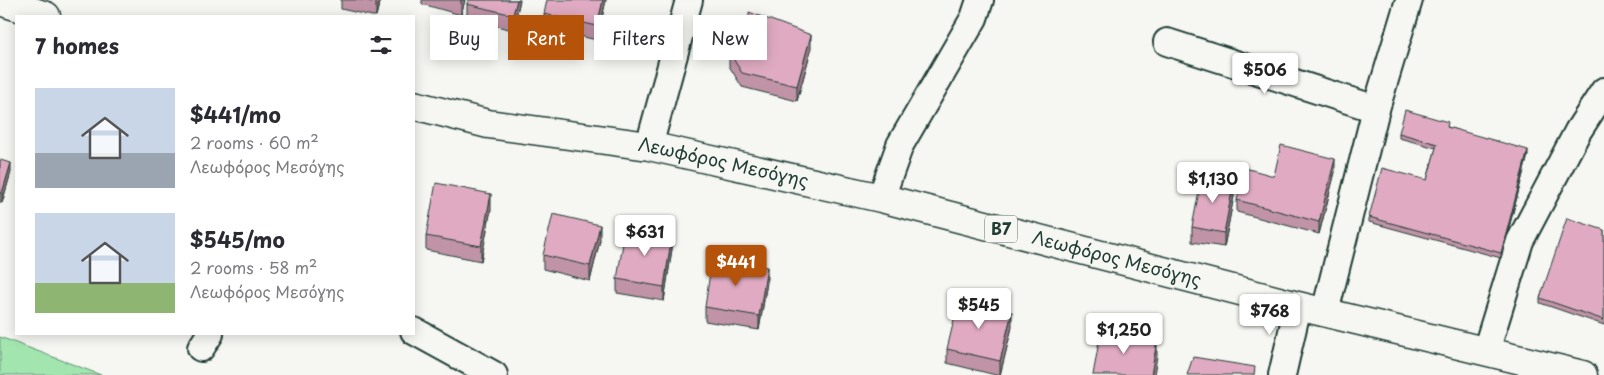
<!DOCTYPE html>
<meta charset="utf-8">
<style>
:root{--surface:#fff;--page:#f2f2f3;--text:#2b2b33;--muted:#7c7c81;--accent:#b45309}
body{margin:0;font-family:"Playpen Sans",sans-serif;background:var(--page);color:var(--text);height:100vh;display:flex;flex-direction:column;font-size:19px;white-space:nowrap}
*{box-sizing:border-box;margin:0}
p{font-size:16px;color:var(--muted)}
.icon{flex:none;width:28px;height:28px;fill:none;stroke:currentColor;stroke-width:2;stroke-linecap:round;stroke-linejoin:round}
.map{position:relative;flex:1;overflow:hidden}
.drawer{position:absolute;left:15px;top:15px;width:400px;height:320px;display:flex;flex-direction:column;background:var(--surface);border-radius:0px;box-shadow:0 2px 12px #0003}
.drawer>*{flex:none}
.top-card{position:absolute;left:430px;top:15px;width:475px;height:45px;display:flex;gap:10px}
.price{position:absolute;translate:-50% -42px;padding:0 11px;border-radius:5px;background:#fff;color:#222;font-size:16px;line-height:32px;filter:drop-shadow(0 1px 2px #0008)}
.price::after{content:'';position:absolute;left:50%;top:30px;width:15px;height:11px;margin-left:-8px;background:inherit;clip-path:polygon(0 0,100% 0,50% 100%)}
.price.on{background:var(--accent);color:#fff}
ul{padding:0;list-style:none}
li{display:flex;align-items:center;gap:15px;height:125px;padding:0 20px}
li span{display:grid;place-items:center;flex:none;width:140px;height:100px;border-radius:0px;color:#555}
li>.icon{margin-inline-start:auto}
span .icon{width:60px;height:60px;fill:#fffc;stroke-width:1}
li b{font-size:21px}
h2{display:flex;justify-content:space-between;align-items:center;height:60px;padding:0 20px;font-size:21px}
.tag{padding:0 18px;border-radius:0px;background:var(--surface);box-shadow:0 2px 12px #0003;font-size:18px;line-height:45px}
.tag.on{background:var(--accent);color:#fff}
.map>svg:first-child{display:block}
.green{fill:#a2e5af;stroke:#609172}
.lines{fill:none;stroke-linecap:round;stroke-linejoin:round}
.minor-casing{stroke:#1f3d34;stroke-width:30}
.major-casing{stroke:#1f3d34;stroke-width:31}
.minor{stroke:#f6f6f2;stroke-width:26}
.major{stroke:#f6f6f2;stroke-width:28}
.wall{fill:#c193a7;stroke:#1f3d34}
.shaded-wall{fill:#9d7888;stroke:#1f3d34}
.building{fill:#e0abc2;stroke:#1f3d34}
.labels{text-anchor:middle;stroke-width:4;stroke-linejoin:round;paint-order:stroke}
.shield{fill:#f6f6f2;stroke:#60746d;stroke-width:1}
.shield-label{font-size:16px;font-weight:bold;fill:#1f3d34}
.street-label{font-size:18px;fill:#1f3d34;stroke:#f6f6f2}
</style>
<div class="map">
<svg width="1604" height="375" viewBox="0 0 1604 375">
<rect width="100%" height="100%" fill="#f6f6f2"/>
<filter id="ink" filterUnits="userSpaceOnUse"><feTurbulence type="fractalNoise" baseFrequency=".02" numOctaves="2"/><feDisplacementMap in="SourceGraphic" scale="10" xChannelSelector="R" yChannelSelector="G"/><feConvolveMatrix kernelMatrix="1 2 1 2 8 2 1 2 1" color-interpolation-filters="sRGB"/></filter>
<g filter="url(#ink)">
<polygon class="green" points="0,337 101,375 0,375"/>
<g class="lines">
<defs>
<g id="minor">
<polyline points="1167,42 1376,109"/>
<polyline points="649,146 689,0"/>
<polyline points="881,198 900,145 974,18 980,0"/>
<polyline points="1325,312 1376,109 1409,0"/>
<polyline points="414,331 494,375"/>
<polyline points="201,348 210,334"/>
<polyline points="1486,351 1520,241 1578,131 1604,91"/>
<polyline points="1282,375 1298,306"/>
</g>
<g id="major">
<polyline points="0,1 46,16"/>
<path id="s1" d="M 414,105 L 488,124 L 649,146 L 881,198 L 1298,306 L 1583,375"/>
</g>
</defs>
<use href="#minor" class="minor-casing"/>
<use href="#major" class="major-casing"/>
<use href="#minor" class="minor"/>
<use href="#major" class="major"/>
</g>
<g class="wall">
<polygon points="341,0 380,0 376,16 372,16 341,9"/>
<polygon points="422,0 465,0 461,15 422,4"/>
<polygon points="468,0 520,0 513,30 467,19 467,4"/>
<polygon points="606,0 597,40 544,28 544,14"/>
<polygon points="811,50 797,101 742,87 729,66 729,52"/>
<polygon points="1448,127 1528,155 1501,258 1369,222 1369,217 1427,180 1436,148 1399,138 1399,133"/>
<polygon points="0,160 11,172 2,203 0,202"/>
<polygon points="1335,172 1319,234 1237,212 1237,200 1274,176"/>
<polygon points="1234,196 1224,247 1192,242 1192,227"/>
<polygon points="491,209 481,261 426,250 426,236"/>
<polygon points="1604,230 1604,325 1540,303 1540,298"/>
<polygon points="600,240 590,281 543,269 543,255"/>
<polygon points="672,249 664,301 617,293 617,279"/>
<polygon points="767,282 759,330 705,321 705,307"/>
<polygon points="1012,327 1000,375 996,375 947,363 947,349"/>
</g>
<g class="shaded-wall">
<polygon points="377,0 380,0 376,16 376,3"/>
<polygon points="461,0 465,0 461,15"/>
<polygon points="517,0 520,0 513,30 513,15"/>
<polygon points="603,0 606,0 597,40 597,26"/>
<polygon points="811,35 811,50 797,101 797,86"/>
<polygon points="1528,150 1528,155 1501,258 1501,253"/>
<polygon points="1335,159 1335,172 1319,234 1319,222"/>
<polygon points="11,163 11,172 2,203 2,193"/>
<polygon points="1234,181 1234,196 1224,247 1224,233"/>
<polygon points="491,194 491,209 481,261 481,246"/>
<polygon points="600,225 600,240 590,281 590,266"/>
<polygon points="672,234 672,249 664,301 664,287"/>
<polygon points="767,267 767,282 759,330 759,316"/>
<polygon points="1012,312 1012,327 1000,375 1000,361"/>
<polygon points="1157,341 1157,356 1154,375 1151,375"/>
</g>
<g class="building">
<polygon points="364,0 377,0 376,3"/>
<polygon points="468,0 517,0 513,15 467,4"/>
<polygon points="547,0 603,0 597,26 544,14"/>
<polygon points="749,12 811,35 797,86 742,73 729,52 749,40"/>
<polygon points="1405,110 1448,122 1447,127 1528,150 1501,253 1369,217 1382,168 1427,180 1437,144 1399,133"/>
<polygon points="1281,145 1335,159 1319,222 1237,200 1245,168 1274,176"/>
<polygon points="0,160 11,163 2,193 0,193"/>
<polygon points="1202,175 1234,181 1224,233 1192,227"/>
<polygon points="436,183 491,194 481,246 426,236"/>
<polygon points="553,214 600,225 590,266 543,255"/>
<polygon points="1567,218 1604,230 1604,320 1540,298"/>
<polygon points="626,226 672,234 664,287 617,279"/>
<polygon points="712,259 767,267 759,316 705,307"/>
<polygon points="959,299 1012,312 1000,361 947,349"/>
<polygon points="1101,330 1157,341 1151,375 1093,375"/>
<polygon points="1193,357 1255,367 1254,375 1187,375"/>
</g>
</g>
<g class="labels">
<rect class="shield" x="985" y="215.5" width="32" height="27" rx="4"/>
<g class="shield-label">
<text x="1001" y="235">B7</text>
</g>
<g class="street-label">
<text dy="6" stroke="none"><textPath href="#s1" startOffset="315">Λεωφόρος Μεσόγης</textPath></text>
<text dy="6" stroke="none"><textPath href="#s1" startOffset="720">Λεωφόρος Μεσόγης</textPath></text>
</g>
</g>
</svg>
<b class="price" style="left:1265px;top:95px">$506</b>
<b class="price" style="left:1213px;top:204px">$1,130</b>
<b class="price" style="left:645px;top:257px">$631</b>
<b class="price on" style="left:736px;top:287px">$441</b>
<b class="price" style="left:979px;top:330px">$545</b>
<b class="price" style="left:1270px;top:336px">$768</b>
<b class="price" style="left:1124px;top:355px">$1,250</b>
<div class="top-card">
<a class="tag">Buy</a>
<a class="tag on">Rent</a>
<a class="tag">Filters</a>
<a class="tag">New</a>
</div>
<section class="drawer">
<h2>7 homes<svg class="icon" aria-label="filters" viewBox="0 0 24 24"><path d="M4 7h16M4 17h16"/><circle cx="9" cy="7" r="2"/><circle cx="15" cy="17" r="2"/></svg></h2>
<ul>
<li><span style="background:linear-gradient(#c9d6e8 65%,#9aa5b1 0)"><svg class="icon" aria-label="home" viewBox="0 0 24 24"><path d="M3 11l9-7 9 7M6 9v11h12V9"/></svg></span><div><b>$441/mo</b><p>2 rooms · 60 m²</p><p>Λεωφόρος Μεσόγης</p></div></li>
<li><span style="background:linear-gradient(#c9d6e8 70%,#8fb573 0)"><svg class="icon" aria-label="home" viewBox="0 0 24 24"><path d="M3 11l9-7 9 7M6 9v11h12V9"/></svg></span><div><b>$545/mo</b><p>2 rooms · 58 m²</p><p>Λεωφόρος Μεσόγης</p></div></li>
</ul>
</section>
</div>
